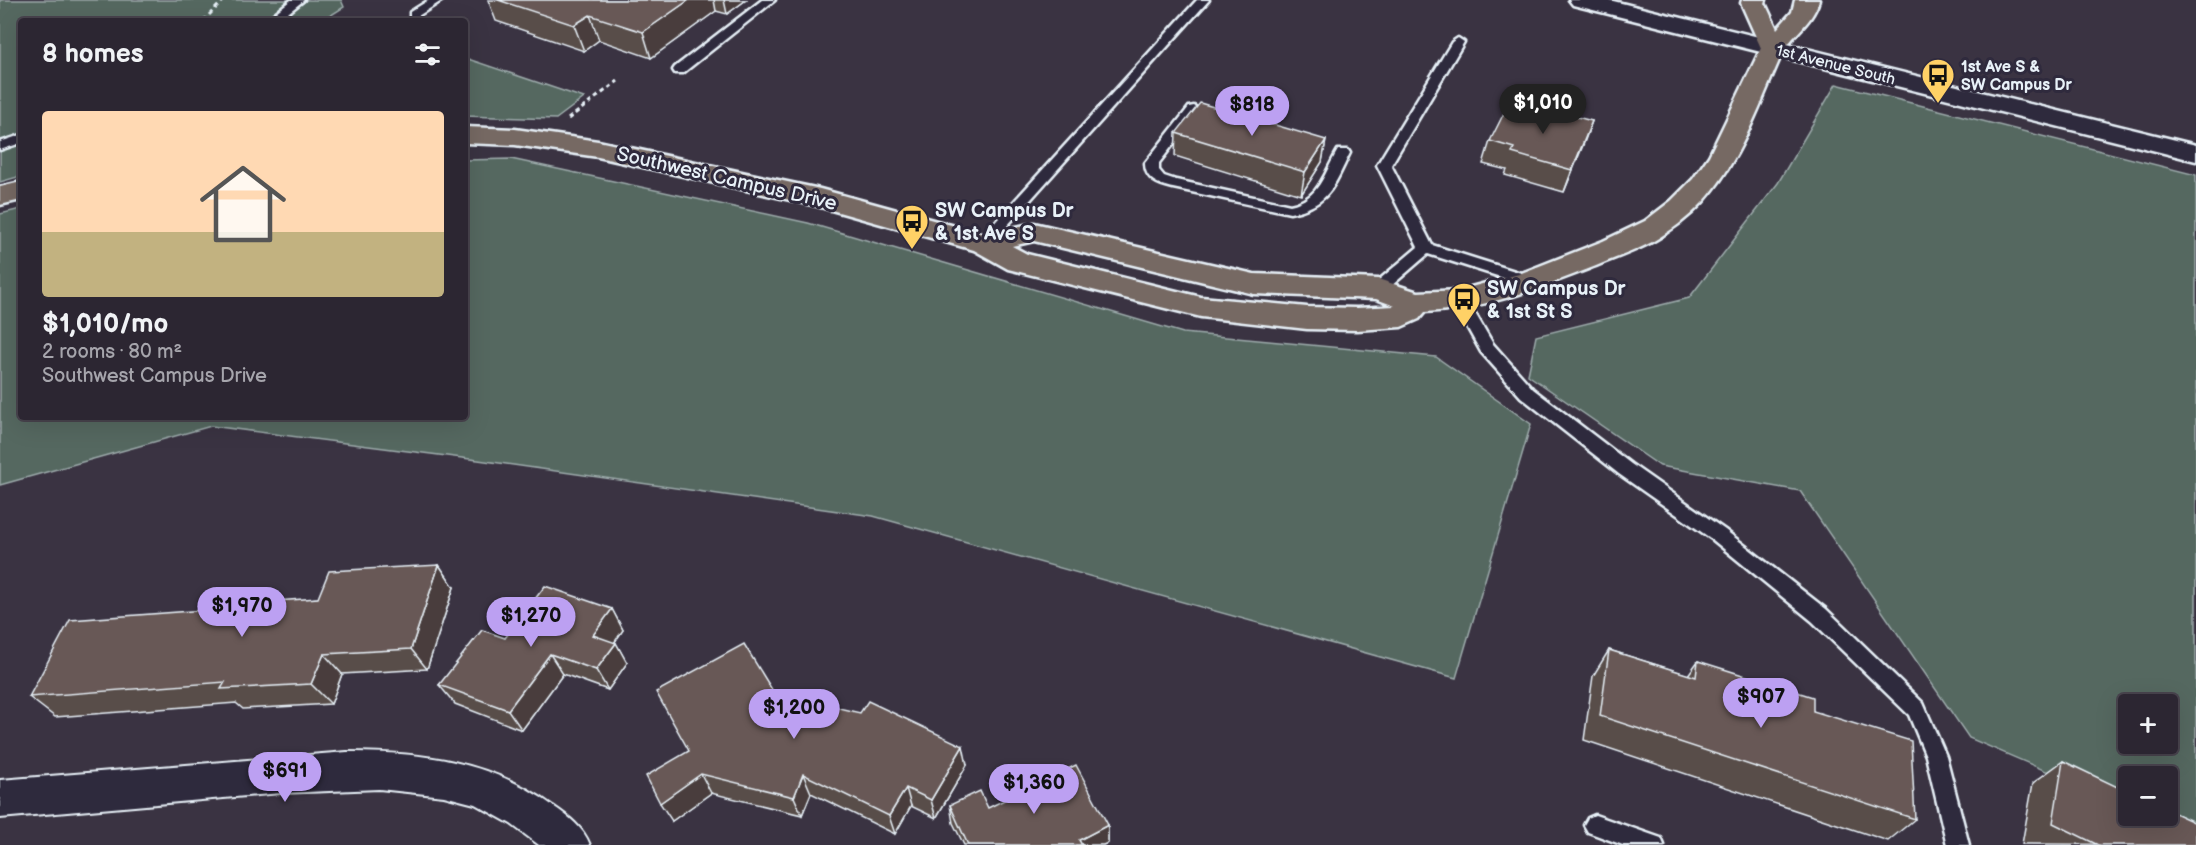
<!DOCTYPE html>
<meta charset="utf-8">
<style>
:root{--surface:#2c2632;--page:#38323e;--text:#f1f3f6;--muted:#a6a5ac;--line:#48434d;--accent:#bca0f2}
body{margin:0;font-family:"Balsamiq Sans",sans-serif;background:var(--page);color:var(--text);height:100vh;display:flex;flex-direction:column;font-size:22px;white-space:nowrap}
*{box-sizing:border-box;margin:0}
p{font-size:20px;color:var(--muted)}
.icon{flex:none;width:33px;height:33px;fill:none;stroke:currentColor;stroke-width:2;stroke-linecap:round;stroke-linejoin:round}
.map{position:relative;flex:1;overflow:hidden}
.side{position:absolute;left:18px;top:18px;width:450px;height:402px;display:flex;flex-direction:column;background:var(--surface);border-radius:6px;box-shadow:0 6px 24px #0002,0 0 0 2px var(--line)}
.side>*{flex:none}
.controls{position:absolute;left:2118px;top:694px;display:grid;gap:12px}
.controls a{display:grid;place-items:center;width:60px;height:60px;border-radius:6px;background:var(--surface);box-shadow:0 6px 24px #0002,0 0 0 2px var(--line);font-size:30px}
.price{position:absolute;translate:-50% -51px;padding:0 14px;border-radius:21px;background:var(--accent);color:#111;font-size:20px;line-height:39px;filter:drop-shadow(0 2px 3px #0008)}
.price::after{content:'';position:absolute;left:50%;top:36px;width:18px;height:14px;margin-left:-9px;background:inherit;clip-path:polygon(0 0,100% 0,50% 100%)}
.price.selected{background:#222;color:#fff}
ul{padding:0;list-style:none}
li{display:grid;align-content:center;gap:12px;height:318px;padding:0 24px}
li span{display:grid;place-items:center;height:186px;border-radius:6px;color:#555}
li>.icon{margin-inline-start:auto}
span .icon{width:108px;height:108px;fill:#fffc;stroke-width:1}
li b{font-size:26px}
h2{display:flex;justify-content:space-between;align-items:center;height:72px;padding:0 24px;font-size:26px}
.map>svg:first-child{display:block}
.green{fill:#546861;stroke:#9eacac;stroke-width:1.5;fill-rule:evenodd}
.lines{fill:none;stroke-linecap:round;stroke-linejoin:round}
.service-casing{stroke:#e8f1f8;stroke-width:5}
.minor-casing{stroke:#e8f1f8;stroke-width:4}
.secondary-casing{stroke:#e8f1f8;stroke-width:5}
.primary-casing{stroke:#e8f1f8;stroke-width:5}
.path{stroke:#e8f1f8;stroke-width:3;stroke-dasharray:4.5 4;stroke-linecap:butt}
.service{fill:#2f2a3d;fill-rule:evenodd}
.minor{fill:#2f2a3d;fill-rule:evenodd}
.secondary{fill:#2f2a3d;fill-rule:evenodd}
.primary{fill:#766964;fill-rule:evenodd}
.wall{fill:#594d4a;stroke:#e8f1f8;stroke-width:1.5}
.shaded-wall{fill:#493e3c;stroke:#e8f1f8;stroke-width:1.5}
.building{fill:#685956;stroke:#e8f1f8;stroke-width:1.5}
.labels{text-anchor:middle;stroke-width:6;stroke-linejoin:round;paint-order:stroke}
.far-street-label{font-size:16px;fill:#e8f1f8;stroke:#2f2a3d}
.far-poi-label{font-size:16px;font-weight:bold;fill:#e8f1f8;stroke:#2f2a3d;text-anchor:start}
.street-label{font-size:20px;fill:#e8f1f8;stroke:#2f2a3d}
.poi-label{font-size:20px;font-weight:bold;fill:#e8f1f8;stroke:#2f2a3d;text-anchor:start}
</style>
<div class="map">
<svg width="2196" height="845" viewBox="0 0 2196 845">
<rect width="100%" height="100%" fill="#3a3342"/>
<filter id="ink" filterUnits="userSpaceOnUse"><feTurbulence type="fractalNoise" baseFrequency=".0167" numOctaves="2"/><feDisplacementMap in="SourceGraphic" scale="12" xChannelSelector="R" yChannelSelector="G"/><feConvolveMatrix kernelMatrix="1 2 1 2 8 2 1 2 1" color-interpolation-filters="sRGB"/></filter>
<g filter="url(#ink)">
<g class="green">
<polygon points="0,0 341,0 344,7 328,17 341,21 21,21 21,176 0,182"/>
<polygon points="465,58 584,98 556,119 465,116"/>
<path d="M 1836,84 L 2196,175 L 2196,835 L 2168,816 L 2168,777 L 2128,777 L 2128,806 L 1969,738 L 1800,491 L 1660,466 L 1528,375 L 1536,336 L 1689,298 L 1778,183 ZM 2128,705 L 2168,705 L 2168,744 L 2128,744 Z"/>
<polygon points="511,159 808,223 1183,333 1436,357 1531,424 1456,678 873,516 478,460 211,426 0,485 0,214 21,209 21,417 465,417 465,160"/>
</g>
<g class="lines">
<defs>
<g id="service">
<polygon points="291,0 304,0 278,21 265,21"/>
<polygon points="429,0 443,0 418,16 410,16 410,12"/>
<polygon points="762,0 775,0 683,73 675,73 673,70 675,67"/>
<polygon points="1197,0 1209,0 989,246 979,246 977,243 979,240"/>
<polygon points="1458,38 1464,42 1391,165 1432,245 1534,277 1536,281 1529,286 1428,254 1383,293 1373,293 1371,289 1373,285 1418,247 1377,165 1452,42"/>
<path d="M 1194,106 L 1200,110 L 1159,163 L 1159,170 L 1164,176 L 1176,180 L 1290,205 C 1320,199 1324,173 1338,150 L 1348,150 L 1350,153 C 1334,185 1329,206 1290,213 L 1173,188 C 1159,185 1145,180 1145,163 L 1189,107 Z"/>
<polygon points="21,135 21,143 0,150 0,142"/>
<polygon points="1460,295 1465,296 1493,344 1533,389 1631,464 1725,530 1826,609 1923,703 1946,756 1969,845 1947,845 1926,756 1909,715 1812,621 1713,540 1619,474 1521,397 1481,352 1452,300"/>
<polygon points="1595,815 1661,838 1664,845 1623,845 1588,832 1584,825 1588,818"/>
</g>
<path id="minor" d="M 347,752 C 421,752 492,761 553,806 C 569,817 583,827 590,845 L 539,845 L 511,824 L 475,804 L 444,796 L 379,789 L 281,793 L 0,818 L 0,780 Z"/>
<polygon id="secondary" points="1569,0 1609,0 2196,145 2196,161 1573,5"/>
<g id="primary">
<path d="M 1742,0 L 1766,0 L 1765,3 L 1777,29 L 1792,12 L 1795,0 L 1819,0 C 1812,25 1791,34 1781,56 C 1761,101 1744,151 1713,190 C 1701,206 1683,222 1666,233 C 1646,248 1619,256 1596,266 C 1539,288 1487,309 1425,312 L 1419,319 L 1401,327 L 1357,330 L 1307,329 L 1201,317 L 1008,269 L 974,250 L 817,206 L 598,157 L 515,145 L 465,143 L 465,127 L 515,129 L 598,141 L 820,189 L 984,234 L 1034,223 L 1254,274 L 1378,279 L 1418,292 L 1460,290 L 1519,274 L 1603,241 L 1645,221 L 1671,201 L 1693,179 L 1709,156 L 1761,48 L 1741,3 ZM 1034,241 L 1254,294 L 1376,299 L 1395,306 L 1357,308 L 1307,307 L 1201,297 L 1027,254 L 1012,246 Z"/>
<polygon points="21,182 21,200 0,205 0,187"/>
</g>
</defs>
<use href="#service" class="service-casing"/>
<use href="#minor" class="minor-casing"/>
<use href="#secondary" class="secondary-casing"/>
<use href="#primary" class="primary-casing"/>
<g class="path">
<polyline points="203,21 224,0"/>
<polyline points="568,119 618,81"/>
</g>
<use href="#service" class="service"/>
<use href="#minor" class="minor"/>
<use href="#secondary" class="secondary"/>
<use href="#primary" class="primary"/>
</g>
<g class="wall">
<polygon points="488,0 746,0 727,14 716,11 651,58 599,40 584,51 496,21"/>
<polygon points="1533,111 1592,121 1564,192 1505,175 1507,170 1483,164 1490,141"/>
<polygon points="1176,133 1326,140 1322,162 1301,195 1175,156"/>
<polygon points="439,565 454,587 427,669 342,674 331,704 243,709 236,703 55,717 29,697 259,606 318,598"/>
<polygon points="612,609 623,630 614,643 616,643 627,663 608,690 563,674 522,730 455,704 439,685 505,638"/>
<polygon points="1609,650 1688,675 1698,661 1813,711 1915,819 1888,841 1584,740 1593,676"/>
<polygon points="774,693 967,765 936,818 911,806 895,834 811,793 802,815 711,793 672,821 689,751"/>
<polygon points="2063,761 2196,845 2022,844 2033,783"/>
<polygon points="950,805 988,808 1108,825 1108,843 1103,845 964,845 953,823"/>
</g>
<g class="shaded-wall">
<polygon points="689,0 714,0 716,11 651,58 643,32"/>
<polygon points="724,0 746,0 727,14"/>
<polygon points="590,15 599,40 584,51 574,25"/>
<polygon points="1592,121 1584,143 1564,192 1572,170"/>
<polygon points="1326,140 1322,162 1301,195 1305,172"/>
<polygon points="439,565 454,587 427,669 411,649"/>
<polygon points="612,609 623,630 605,656 593,635"/>
<polygon points="616,643 627,663 608,690 596,670"/>
<polygon points="324,654 342,674 331,704 311,684"/>
<polygon points="550,654 563,674 522,730 508,710"/>
<polygon points="963,746 967,765 936,818 931,800"/>
<polygon points="701,774 711,793 672,821 660,803"/>
<polygon points="803,774 811,793 802,815 794,797"/>
<polygon points="906,788 911,806 895,834 889,816"/>
<polygon points="1108,825 1108,843 1103,845 1079,845 1079,840"/>
</g>
<g class="building">
<polygon points="498,0 689,0 643,32 590,15 574,25"/>
<polygon points="1200,103 1326,140 1305,172 1176,133"/>
<polygon points="1508,105 1533,111 1536,106 1592,121 1572,170 1512,153 1514,148 1490,141"/>
<polygon points="439,565 411,649 324,654 311,684 221,689 225,682 29,697 70,620 259,606 261,602 318,598 329,571"/>
<polygon points="545,586 612,609 593,635 616,643 596,670 550,654 508,710 439,685 482,630 505,638"/>
<polygon points="744,644 774,693 860,713 868,701 963,746 931,800 906,788 889,816 803,774 794,797 701,774 660,803 646,776 689,751 656,692"/>
<polygon points="1609,650 1696,677 1698,661 1813,697 1813,711 1911,741 1915,819 1600,716"/>
<polygon points="2063,761 2128,792 2128,816 2168,816 2168,810 2196,823 2196,845 2098,845 2053,823"/>
<polygon points="1076,765 1108,825 1079,840 1082,845 968,845 950,805 980,791 988,808"/>
</g>
</g>
<defs>
<symbol id="bus-pin" viewBox="-11 -11 22 30"><path d="M0 17L-7.5 6A9.5 9.5 0 1 1 7.5 6Z" fill="#ffd166" stroke="#2f2a3d"/><path d="M-5-6H5V4H4V6H2V4H-2V6H-4V4H-5ZM-3.5-4V0h7V-4ZM-3.5 1.2v1.5H-2V1.2ZM2 1.2v1.5H3.5V1.2Z" fill="#111"/></symbol>
</defs>
<g fill-rule="evenodd">
<use href="#bus-pin" x="1919" y="56" width="38" height="52"/>
<use href="#bus-pin" x="893" y="202" width="38" height="52"/>
<use href="#bus-pin" x="1445" y="280" width="38" height="52"/>
</g>
<g class="labels">
<g class="far-street-label">
<text transform="translate(1836 64) rotate(14)" y="6">1st Avenue South</text>
</g>
<g class="far-poi-label">
<text x="1961" y="72">1st Ave S &amp;<tspan x="1961" dy="18">SW Campus Dr</tspan></text>
</g>
<g class="street-label">
<text transform="translate(727 178) rotate(13)" y="7">Southwest Campus Drive</text>
</g>
<g class="poi-label">
<text x="935" y="217">SW Campus Dr<tspan x="935" dy="23">&amp; 1st Ave S</tspan></text>
<text x="1487" y="295">SW Campus Dr<tspan x="1487" dy="23">&amp; 1st St S</tspan></text>
</g>
</g>
</svg>
<div class="controls">
<a>+</a>
<a>−</a>
</div>
<b class="price selected" style="left:1543px;top:135px">$1,010</b>
<b class="price" style="left:1252px;top:137px">$818</b>
<b class="price" style="left:242px;top:638px">$1,970</b>
<b class="price" style="left:531px;top:648px">$1,270</b>
<b class="price" style="left:1761px;top:729px">$907</b>
<b class="price" style="left:794px;top:740px">$1,200</b>
<b class="price" style="left:285px;top:803px">$691</b>
<b class="price" style="left:1034px;top:815px">$1,360</b>
<section class="side">
<h2>8 homes<svg class="icon" aria-label="filters" viewBox="0 0 24 24"><path d="M4 7h16M4 17h16"/><circle cx="9" cy="7" r="2"/><circle cx="15" cy="17" r="2"/></svg></h2>
<ul>
<li><span style="background:linear-gradient(#ffd9b3 65%,#c2b280 0)"><svg class="icon" aria-label="home" viewBox="0 0 24 24"><path d="M3 11l9-7 9 7M6 9v11h12V9"/></svg></span><div><b>$1,010/mo</b><p>2 rooms · 80 m²</p><p>Southwest Campus Drive</p></div></li>
</ul>
</section>
</div>
